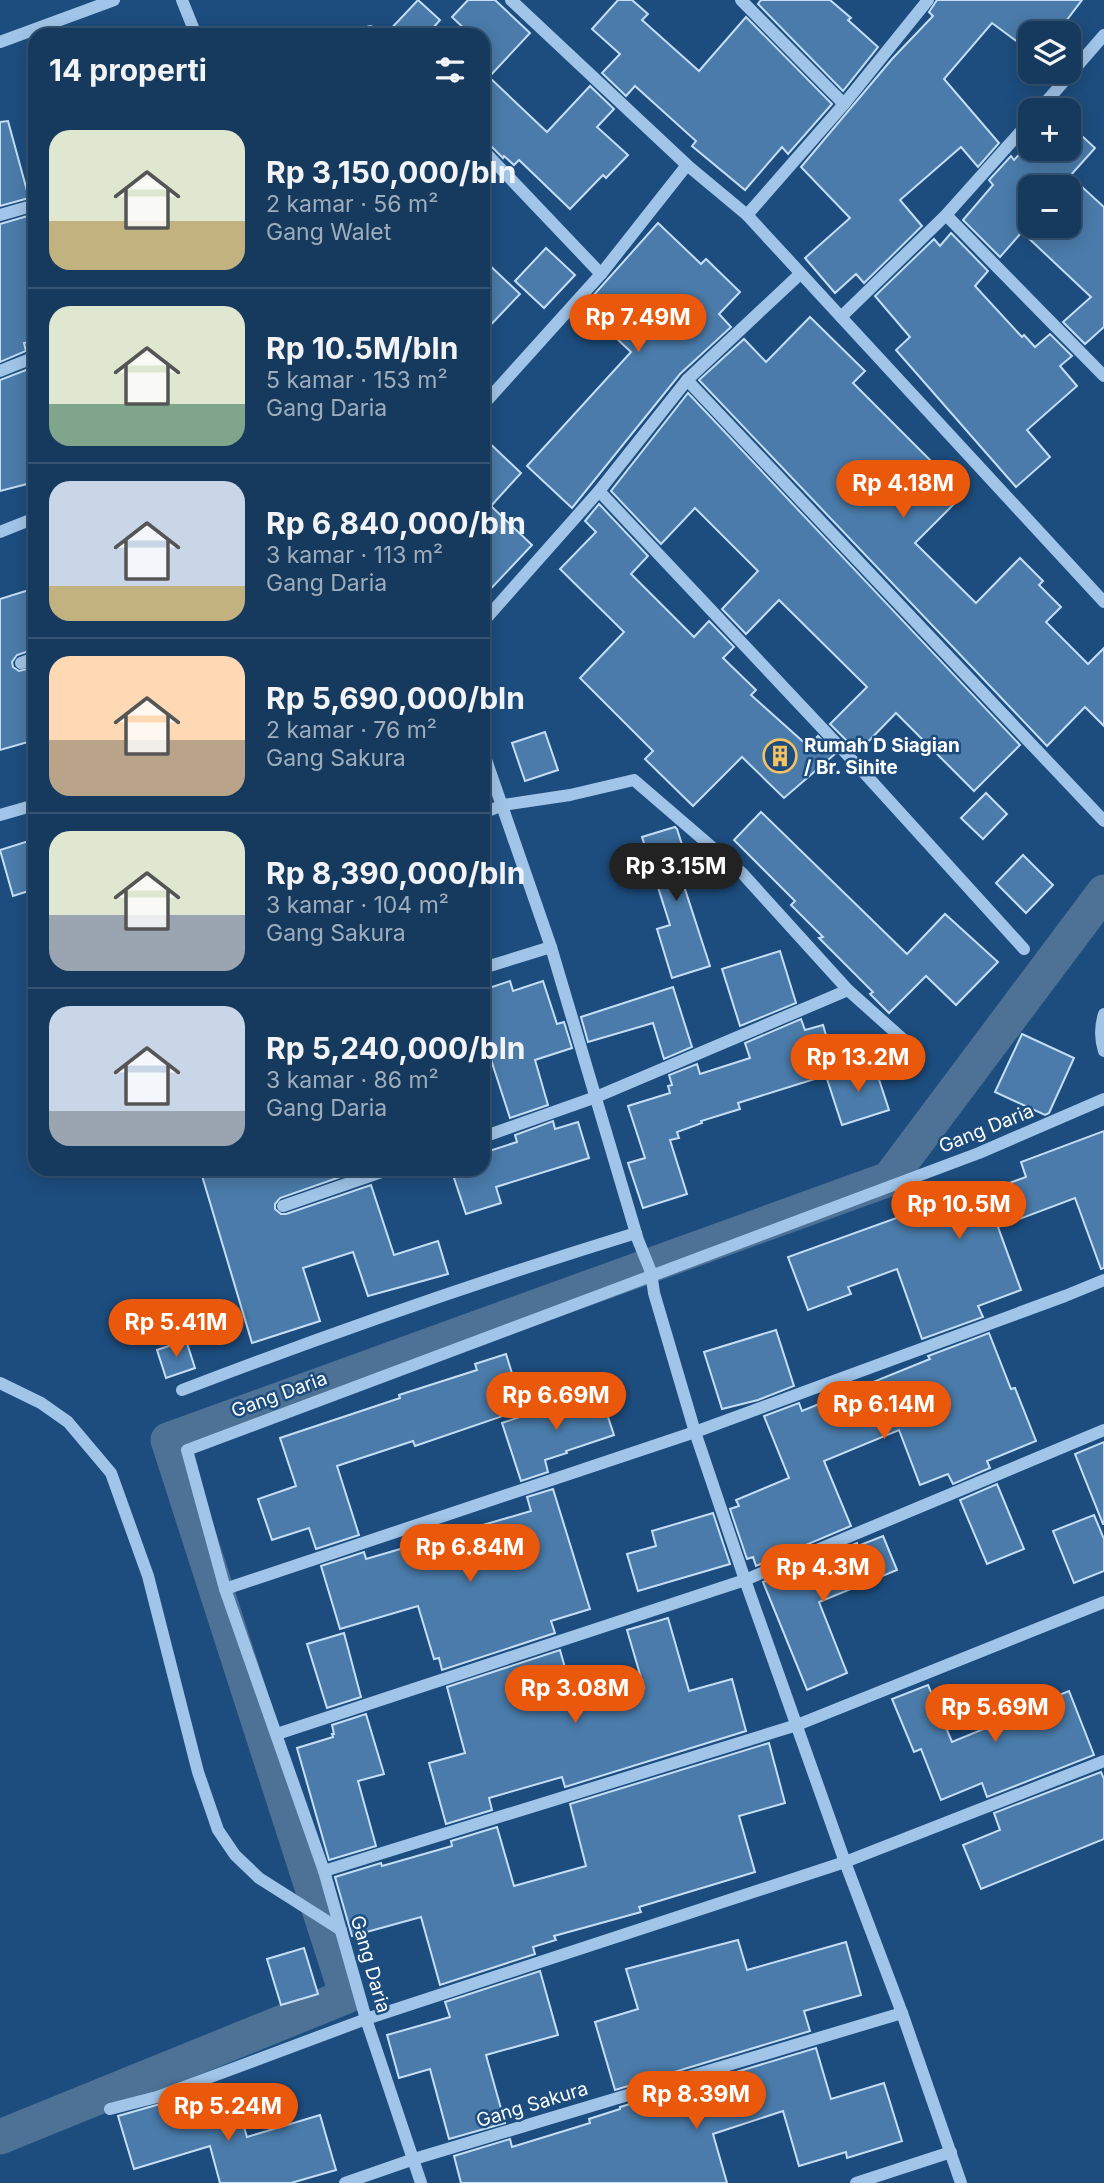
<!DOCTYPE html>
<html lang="id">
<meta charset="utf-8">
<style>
:root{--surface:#163a5e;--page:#1f4164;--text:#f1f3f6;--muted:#9eadbc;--line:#355473;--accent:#ea580c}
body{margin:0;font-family:Inter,sans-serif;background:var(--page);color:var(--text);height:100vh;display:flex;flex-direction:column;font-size:26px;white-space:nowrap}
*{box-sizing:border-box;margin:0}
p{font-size:23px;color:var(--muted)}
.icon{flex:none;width:38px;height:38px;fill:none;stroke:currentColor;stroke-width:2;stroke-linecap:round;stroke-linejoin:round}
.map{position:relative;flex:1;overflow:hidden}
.details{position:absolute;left:28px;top:28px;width:462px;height:1148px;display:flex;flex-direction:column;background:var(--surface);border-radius:21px;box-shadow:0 4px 18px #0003,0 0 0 2px var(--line)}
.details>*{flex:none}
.tools{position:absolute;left:1018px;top:21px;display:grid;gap:14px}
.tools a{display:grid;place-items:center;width:63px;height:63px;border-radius:14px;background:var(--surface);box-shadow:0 4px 18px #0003,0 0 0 2px var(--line);font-size:35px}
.price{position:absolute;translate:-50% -60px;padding:0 16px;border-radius:24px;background:var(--accent);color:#fff;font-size:23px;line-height:46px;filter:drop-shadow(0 2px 4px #0008)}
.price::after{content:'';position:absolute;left:50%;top:42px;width:21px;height:16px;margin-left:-10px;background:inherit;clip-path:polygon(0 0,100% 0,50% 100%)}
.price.selected{background:#222;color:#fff}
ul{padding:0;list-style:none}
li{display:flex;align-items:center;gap:21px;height:175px;padding:0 21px}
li+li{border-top:2px solid var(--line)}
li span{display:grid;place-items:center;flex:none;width:196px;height:140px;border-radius:21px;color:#555}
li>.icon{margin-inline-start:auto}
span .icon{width:84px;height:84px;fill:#fffc;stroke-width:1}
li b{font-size:30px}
h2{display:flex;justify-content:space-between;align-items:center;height:84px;padding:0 21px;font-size:30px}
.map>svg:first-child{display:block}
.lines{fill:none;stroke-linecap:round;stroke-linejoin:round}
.canal{stroke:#4e7296;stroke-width:35}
.building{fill:#4a7baa;stroke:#c4def6;stroke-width:2;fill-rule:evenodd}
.minor{stroke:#a0c5e8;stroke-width:12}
.labels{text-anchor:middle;stroke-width:5;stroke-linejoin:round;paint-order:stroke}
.poi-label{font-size:19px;font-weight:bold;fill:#fff;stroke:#1d4d7e;text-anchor:start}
.street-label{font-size:19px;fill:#fff;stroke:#1d4d7e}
</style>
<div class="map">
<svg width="1104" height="2183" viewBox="0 0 1104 2183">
<rect width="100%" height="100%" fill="#1d4d7e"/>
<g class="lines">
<polyline class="canal" points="0,2137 347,1996 168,1440 889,1179 1104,892"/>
</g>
<g class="building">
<polygon points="418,0 440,20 427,35 385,35"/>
<polygon points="468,0 495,0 530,33 489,77 547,132 590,86 614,109 597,127 628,155 606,178 603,175 570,209 519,160 514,165 504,156 503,158 489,144 483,141 483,35 471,35 452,17"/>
<polygon points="618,0 632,0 648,14 642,20 699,71 746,17 832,104 788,154 782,147 745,190 692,146 696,141 635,86 626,96 602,73 620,54 592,29"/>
<polygon points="761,0 830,0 851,18 848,20 878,47 843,91 758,4"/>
<polygon points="937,0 1082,0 1057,33 1031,33 1031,52 992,23 944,79 999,143 978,167 961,147 900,200 922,226 864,283 856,274 835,293 805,258 850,218 801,167 892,59 933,16 929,12"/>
<polygon points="8,121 29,198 0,206 0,122"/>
<path d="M 1069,124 L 1095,148 L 1070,176 L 1104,207 L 1104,327 L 1085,344 L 1063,322 L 1091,297 L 1022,232 L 1000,257 L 963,220 L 993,185 L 989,180 L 1011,156 L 1014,160 L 1031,142 L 1031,149 L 1069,149 ZM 1031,187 L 1069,187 L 1069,226 L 1031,226 Z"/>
<polygon points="34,214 35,341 24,343 26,351 0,362 0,224"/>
<polygon points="658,223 701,264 706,259 740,292 719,314 731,327 680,374 572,508 527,466 631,352 583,307"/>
<polygon points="951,233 988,271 975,286 1022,337 1024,335 1035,347 1050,334 1072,356 1060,366 1077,386 1027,430 1050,457 1016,487 896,350 910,337 875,296 934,239 940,246"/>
<polygon points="546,248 575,275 544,308 515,281"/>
<polygon points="483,259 520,294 483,333"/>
<polygon points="810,317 865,371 853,383 964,494 915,543 976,603 1020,558 1043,581 1039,585 1061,607 1046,622 1088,664 1104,648 1104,726 1085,707 1047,746 699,380 744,339 766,362"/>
<polygon points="31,368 35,383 35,482 0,491 0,380"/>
<polygon points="688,393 1020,745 974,791 896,713 858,752 830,724 867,687 779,600 746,634 722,609 758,571 695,508 661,544 611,491"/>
<polygon points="483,437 521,473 491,506 532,545 483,597"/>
<polygon points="599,504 648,556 631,574 694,637 709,621 734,647 723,658 756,690 751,695 808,746 818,736 835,754 784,798 742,757 693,806 645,759 653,751 580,678 624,632 560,569 596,532 585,521"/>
<polygon points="35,588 35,649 17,655 12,662 13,667 19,671 35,667 35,740 0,750 0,599"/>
<polygon points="545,732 558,770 525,781 512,743"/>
<polygon points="986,793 1007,814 983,839 961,818"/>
<polygon points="761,812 907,954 945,914 998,962 956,1005 926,976 889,1013 870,994 873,992 819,938 823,937 791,905 795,901 734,840"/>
<polygon points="675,827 677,829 694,882 684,886 710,966 672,978 657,929 670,925 642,837"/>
<polygon points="35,839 35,889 13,896 0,850"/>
<polygon points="1023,855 1053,885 1026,913 996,883"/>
<polygon points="780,951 796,1003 740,1026 722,969"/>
<polygon points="510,981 513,991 543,981 557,1024 564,1022 572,1048 535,1060 548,1105 510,1118 483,1035 483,990"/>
<polygon points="673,987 692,1047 664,1059 653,1023 588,1042 581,1017"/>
<polygon points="801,1019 805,1030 823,1025 837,1072 738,1103 740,1109 701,1121 702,1123 677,1132 679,1138 670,1140 687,1194 643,1208 628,1163 645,1158 628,1106 670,1093 668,1086 672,1085 669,1075 697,1064 700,1074 750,1058 745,1043"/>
<polygon points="1022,1034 1074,1058 1049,1113 1045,1115 995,1092"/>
<polygon points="874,1064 889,1110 842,1125 827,1079"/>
<polygon points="553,1121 555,1129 578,1122 589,1158 496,1187 501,1203 466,1214 451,1169 483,1169 483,1153 517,1142 515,1135"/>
<polygon points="1104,1131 1104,1268 1101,1269 1075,1198 998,1227 1021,1290 978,1306 983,1317 922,1339 897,1269 848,1287 851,1294 808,1310 788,1257 963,1194 965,1199 1026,1177 1021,1162"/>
<polygon points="200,1169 363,1169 280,1198 275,1204 275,1209 281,1214 286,1214 371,1185 394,1255 438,1241 448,1274 368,1296 353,1252 303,1268 320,1321 252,1343"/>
<polygon points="776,1330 794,1386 758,1400 722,1409 704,1352"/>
<polygon points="989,1333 1011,1389 1015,1388 1036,1441 987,1461 990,1468 953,1484 948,1474 920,1485 899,1430 824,1461 851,1526 756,1566 753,1557 747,1559 730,1509 739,1506 736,1500 789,1478 764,1416 799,1403 802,1411 930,1359 928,1356"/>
<polygon points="186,1340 195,1368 166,1378 157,1350"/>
<polygon points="506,1354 523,1409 415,1446 413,1441 337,1466 359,1535 316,1549 309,1528 272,1540 258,1499 296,1486 280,1438 400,1398 399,1395 477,1370 475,1364"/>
<polygon points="599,1390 614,1435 566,1451 567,1453 545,1460 548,1472 521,1481 502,1423"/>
<polygon points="1104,1442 1104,1524 1103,1524 1075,1454"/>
<polygon points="997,1484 1024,1549 987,1564 960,1500"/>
<polygon points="553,1489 590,1609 551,1621 555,1633 442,1670 439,1658 434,1659 418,1606 340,1629 321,1566 364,1552 366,1559 531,1511 527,1497"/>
<polygon points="713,1513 730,1564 638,1591 627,1554 656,1546 652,1531"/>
<polygon points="1094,1515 1104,1539 1104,1571 1074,1583 1053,1531"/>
<polygon points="883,1536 897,1570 819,1602 847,1673 807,1690 763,1582 857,1543 858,1546"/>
<polygon points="668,1618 689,1691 732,1679 746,1731 565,1787 562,1777 489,1798 492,1810 446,1824 429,1763 465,1753 447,1687 560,1650 576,1707 644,1688 627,1630"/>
<polygon points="344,1633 361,1697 327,1708 307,1644"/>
<polygon points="928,1685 952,1742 1030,1710 1029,1707 1069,1691 1094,1755 987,1797 982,1783 941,1800 921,1749 914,1752 892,1699"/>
<polygon points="366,1714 384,1774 358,1781 376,1846 329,1860 297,1748 333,1737 332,1734 334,1734 332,1725"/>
<polygon points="769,1743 785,1803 739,1816 755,1872 639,1907 641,1912 554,1936 556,1940 533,1947 535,1954 440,1985 421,1917 352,1936 335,1877 381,1863 382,1866 452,1846 451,1841 497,1827 514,1886 586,1866 570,1804"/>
<polygon points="1101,1772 1104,1779 1104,1839 981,1889 963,1845 1000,1830 994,1813"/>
<polygon points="738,1940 747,1970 846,1942 861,1995 804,2011 810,2031 615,2090 595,2022 638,2009 626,1969"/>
<polygon points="304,1948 318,1994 281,2005 267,1959"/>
<polygon points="540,1971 558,2035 486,2055 505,2123 449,2139 430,2069 399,2078 387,2035 450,2017 445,2002"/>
<polygon points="816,2048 831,2099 884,2083 902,2141 847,2158 846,2152 799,2166 783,2111 713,2134 727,2183 461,2183 454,2156 510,2139 512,2147 590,2123 589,2119 620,2109 620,2107"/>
<polygon points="188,2096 194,2117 237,2104 247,2137 320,2115 336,2170 291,2183 220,2183 210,2146 134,2169 118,2116"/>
</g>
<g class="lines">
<g class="minor">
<polyline points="182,0 196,35"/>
<polyline points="511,0 687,165 747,215"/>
<polyline points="741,0 844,104"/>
<polyline points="370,31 374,35"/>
<polyline points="0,42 114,0"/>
<polyline points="1039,110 1104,35"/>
<polyline points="1031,120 946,215 841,317 1104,602"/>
<polyline points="483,150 601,274"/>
<polyline points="0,215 35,205"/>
<polyline points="946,215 1104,376"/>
<polyline points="841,317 747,215 844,104 928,0"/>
<polyline points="0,371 35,357"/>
<polyline points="687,380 1104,821"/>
<polyline points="483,405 601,274 687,165"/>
<polyline points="599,491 856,764 1024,949"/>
<polyline points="0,532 35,518"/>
<polyline points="483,622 599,491 687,380 800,274"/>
<polyline points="21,663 35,658"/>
<polyline points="483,751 551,947 638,1240 651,1272 654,1293 695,1432 745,1580 845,1862 902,2013 961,2183"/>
<polyline points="483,813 503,805 570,795 634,780 742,873 848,990 915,1050"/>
<polyline points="0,815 35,805"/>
<polyline points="483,968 551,947"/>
<path d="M 1104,1014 C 1100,1027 1100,1039 1104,1051"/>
<polyline points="483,1137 596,1097 848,990"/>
<polyline points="283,1206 390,1169"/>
<polyline points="0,1383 41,1403 68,1422 111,1473 148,1576 198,1772 218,1830 235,1855 259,1878 341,1930"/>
<path d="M 182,1390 C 331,1333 483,1280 636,1233"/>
<polyline points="225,1589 695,1432 1065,1296 1104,1280"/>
<polyline points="277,1734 745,1580 1104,1430"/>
<polyline points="324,1871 797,1725 1104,1602"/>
<polyline points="110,2109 157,2097 366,2019 845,1862 1104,1761"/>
<polyline points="345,2183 414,2159 902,2013"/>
<polyline points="421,2183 366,2019 324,1871 225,1589 187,1450 979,1153 1104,1099"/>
<polyline points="856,2183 951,2152"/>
</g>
</g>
<defs>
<symbol id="building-ring" viewBox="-11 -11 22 22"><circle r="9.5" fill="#1d4d7e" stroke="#f7c25f" stroke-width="1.5"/><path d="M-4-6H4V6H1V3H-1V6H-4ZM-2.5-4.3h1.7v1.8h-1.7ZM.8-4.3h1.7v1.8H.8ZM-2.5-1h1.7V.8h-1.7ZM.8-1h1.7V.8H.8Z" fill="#f7c25f"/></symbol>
</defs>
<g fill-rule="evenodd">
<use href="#building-ring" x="761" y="737" width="38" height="38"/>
</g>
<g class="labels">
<g class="poi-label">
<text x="804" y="752">Rumah D Siagian<tspan x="804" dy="22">/ Br. Sihite</tspan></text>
</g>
<g class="street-label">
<text transform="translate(986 1128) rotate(-22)" y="7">Gang Daria</text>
<text transform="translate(279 1394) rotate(-20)" y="7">Gang Daria</text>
<text transform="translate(371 1964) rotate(74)" y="7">Gang Daria</text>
<text transform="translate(532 2104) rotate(-17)" y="7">Gang Sakura</text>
</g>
</g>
</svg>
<div class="tools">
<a><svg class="icon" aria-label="layers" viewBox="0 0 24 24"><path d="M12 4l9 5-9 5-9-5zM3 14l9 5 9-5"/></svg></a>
<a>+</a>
<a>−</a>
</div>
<b class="price" style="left:638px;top:354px">Rp 7.49M</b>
<b class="price" style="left:903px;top:520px">Rp 4.18M</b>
<b class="price selected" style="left:676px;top:903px">Rp 3.15M</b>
<b class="price" style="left:858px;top:1094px">Rp 13.2M</b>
<b class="price" style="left:959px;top:1241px">Rp 10.5M</b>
<b class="price" style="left:176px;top:1359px">Rp 5.41M</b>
<b class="price" style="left:556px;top:1432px">Rp 6.69M</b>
<b class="price" style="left:884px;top:1441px">Rp 6.14M</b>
<b class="price" style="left:470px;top:1584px">Rp 6.84M</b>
<b class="price" style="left:823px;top:1604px">Rp 4.3M</b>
<b class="price" style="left:575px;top:1725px">Rp 3.08M</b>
<b class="price" style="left:995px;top:1744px">Rp 5.69M</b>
<b class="price" style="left:696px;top:2131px">Rp 8.39M</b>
<b class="price" style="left:228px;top:2143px">Rp 5.24M</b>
<section class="details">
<h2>14 properti<svg class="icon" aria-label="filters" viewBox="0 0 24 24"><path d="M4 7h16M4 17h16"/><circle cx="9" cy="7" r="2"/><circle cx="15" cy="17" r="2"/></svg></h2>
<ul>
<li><span style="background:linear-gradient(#dfe7d0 65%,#c2b280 0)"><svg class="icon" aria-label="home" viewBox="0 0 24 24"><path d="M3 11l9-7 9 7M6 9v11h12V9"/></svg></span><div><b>Rp 3,150,000/bln</b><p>2 kamar · 56 m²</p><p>Gang Walet</p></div></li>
<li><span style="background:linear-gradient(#dfe7d0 70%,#7fa58c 0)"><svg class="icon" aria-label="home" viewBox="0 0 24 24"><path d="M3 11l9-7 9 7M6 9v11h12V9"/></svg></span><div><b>Rp 10.5M/bln</b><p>5 kamar · 153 m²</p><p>Gang Daria</p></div></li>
<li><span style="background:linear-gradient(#c9d6e8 75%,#c2b280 0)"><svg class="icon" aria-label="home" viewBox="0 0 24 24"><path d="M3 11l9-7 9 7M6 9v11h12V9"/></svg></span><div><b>Rp 6,840,000/bln</b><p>3 kamar · 113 m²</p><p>Gang Daria</p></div></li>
<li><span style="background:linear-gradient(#ffd9b3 60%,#b9a48a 0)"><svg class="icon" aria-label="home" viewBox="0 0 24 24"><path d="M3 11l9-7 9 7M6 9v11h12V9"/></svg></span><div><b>Rp 5,690,000/bln</b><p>2 kamar · 76 m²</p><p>Gang Sakura</p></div></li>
<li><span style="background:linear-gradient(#dfe7d0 60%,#9aa5b1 0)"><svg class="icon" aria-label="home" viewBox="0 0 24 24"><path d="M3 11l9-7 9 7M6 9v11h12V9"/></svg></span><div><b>Rp 8,390,000/bln</b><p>3 kamar · 104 m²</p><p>Gang Sakura</p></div></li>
<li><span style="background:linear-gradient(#c9d6e8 75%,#9aa5b1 0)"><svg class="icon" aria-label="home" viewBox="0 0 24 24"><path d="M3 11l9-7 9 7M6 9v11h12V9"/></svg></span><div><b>Rp 5,240,000/bln</b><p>3 kamar · 86 m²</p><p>Gang Daria</p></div></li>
</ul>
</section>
</div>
